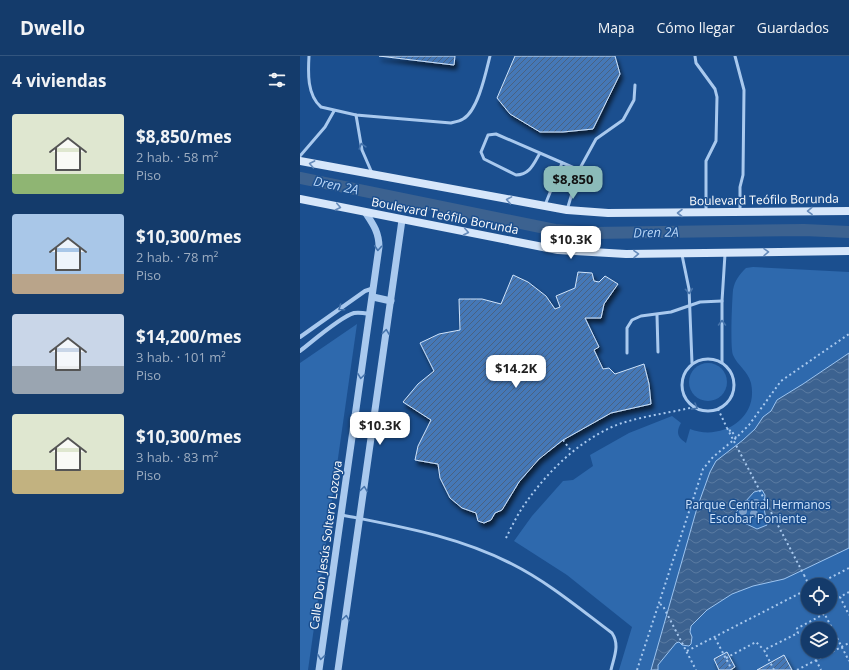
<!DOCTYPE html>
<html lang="es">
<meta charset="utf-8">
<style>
:root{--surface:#143b6b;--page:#1d4271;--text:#f1f3f6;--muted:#9dadc1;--line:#33557e;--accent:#8bbbb9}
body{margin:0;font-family:"Open Sans",sans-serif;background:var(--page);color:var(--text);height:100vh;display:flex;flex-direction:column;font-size:15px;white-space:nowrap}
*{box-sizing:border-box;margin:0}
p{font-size:13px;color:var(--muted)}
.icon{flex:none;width:22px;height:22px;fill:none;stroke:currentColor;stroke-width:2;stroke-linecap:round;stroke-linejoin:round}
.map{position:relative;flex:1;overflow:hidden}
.drawer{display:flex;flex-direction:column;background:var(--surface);width:300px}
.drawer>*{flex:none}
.buttons{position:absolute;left:501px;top:522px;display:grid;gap:8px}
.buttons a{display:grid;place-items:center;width:36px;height:36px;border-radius:50%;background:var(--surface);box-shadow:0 1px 3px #0004,0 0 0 1px var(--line);font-size:20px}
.price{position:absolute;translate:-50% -34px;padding:0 9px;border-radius:8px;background:#fff;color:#222;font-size:13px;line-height:26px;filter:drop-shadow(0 1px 2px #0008)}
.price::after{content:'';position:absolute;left:50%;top:24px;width:12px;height:9px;margin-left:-6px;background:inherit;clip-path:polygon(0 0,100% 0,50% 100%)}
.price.active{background:var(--accent);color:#111}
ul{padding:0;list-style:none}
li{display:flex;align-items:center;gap:12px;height:100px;padding:0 12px}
li span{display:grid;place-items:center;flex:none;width:112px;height:80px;border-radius:4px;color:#555}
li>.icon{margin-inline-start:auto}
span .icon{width:48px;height:48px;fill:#fffc;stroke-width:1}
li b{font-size:17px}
h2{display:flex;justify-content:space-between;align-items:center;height:48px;padding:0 12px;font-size:17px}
header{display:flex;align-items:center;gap:24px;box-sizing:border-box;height:56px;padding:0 20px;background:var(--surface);border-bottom:1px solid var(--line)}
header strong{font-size:19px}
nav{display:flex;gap:22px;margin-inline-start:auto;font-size:14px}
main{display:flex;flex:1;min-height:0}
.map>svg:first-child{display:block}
.green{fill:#2e69ad;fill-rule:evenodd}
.water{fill:url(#water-waves);stroke:#9cc4f0;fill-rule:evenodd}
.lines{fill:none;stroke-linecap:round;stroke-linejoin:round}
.canal{stroke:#3c6290;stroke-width:12}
.building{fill:url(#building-hatch);stroke:#cfe3fa;filter:url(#shadow)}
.path{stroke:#a9c9ee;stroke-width:2;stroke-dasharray:2 3;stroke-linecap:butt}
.service{stroke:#a9c9ee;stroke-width:3}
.minor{stroke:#a9c9ee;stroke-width:4}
.tertiary{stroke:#a9c9ee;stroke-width:7}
.secondary{stroke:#d6e6fa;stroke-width:8}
.path-bridge{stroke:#a9c9ee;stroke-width:2;stroke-dasharray:2 3;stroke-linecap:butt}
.tree{fill:#7ea0ca}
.oneway{stroke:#4674ac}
.oneway2{stroke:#668bba}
.labels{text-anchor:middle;stroke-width:3;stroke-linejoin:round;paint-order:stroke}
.street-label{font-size:12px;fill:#fff;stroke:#1b4f8f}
.park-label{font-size:12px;fill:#cfe3fa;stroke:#1b4f8f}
.water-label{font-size:13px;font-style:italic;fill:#b5d3f5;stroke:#1b4f8f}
</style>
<header>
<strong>Dwello</strong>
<nav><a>Mapa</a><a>Cómo llegar</a><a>Guardados</a></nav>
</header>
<main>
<section class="drawer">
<h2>4 viviendas<svg class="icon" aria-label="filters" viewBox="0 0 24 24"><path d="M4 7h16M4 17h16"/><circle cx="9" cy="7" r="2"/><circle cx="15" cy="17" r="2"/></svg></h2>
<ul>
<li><span style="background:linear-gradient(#dfe7d0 75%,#8fb573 0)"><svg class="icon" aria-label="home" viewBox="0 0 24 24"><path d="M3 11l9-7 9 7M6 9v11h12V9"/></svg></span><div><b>$8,850/mes</b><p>2 hab. · 58 m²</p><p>Piso</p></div></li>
<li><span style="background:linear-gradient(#a9c7e8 75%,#b9a48a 0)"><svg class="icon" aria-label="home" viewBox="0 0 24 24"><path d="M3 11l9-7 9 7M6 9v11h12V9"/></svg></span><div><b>$10,300/mes</b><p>2 hab. · 78 m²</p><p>Piso</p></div></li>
<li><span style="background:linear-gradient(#c9d6e8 65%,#9aa5b1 0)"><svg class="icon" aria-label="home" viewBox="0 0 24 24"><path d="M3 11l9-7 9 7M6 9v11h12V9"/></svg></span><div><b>$14,200/mes</b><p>3 hab. · 101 m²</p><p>Piso</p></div></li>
<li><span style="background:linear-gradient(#dfe7d0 70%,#c2b280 0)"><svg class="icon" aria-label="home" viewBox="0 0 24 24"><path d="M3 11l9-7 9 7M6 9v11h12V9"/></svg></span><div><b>$10,300/mes</b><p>3 hab. · 83 m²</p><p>Piso</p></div></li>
</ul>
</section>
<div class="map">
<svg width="549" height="614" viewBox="0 0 549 614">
<defs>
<pattern id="water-waves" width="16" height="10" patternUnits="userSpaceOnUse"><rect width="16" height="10" fill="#3c6290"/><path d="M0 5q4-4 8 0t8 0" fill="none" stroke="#597aa1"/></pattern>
<pattern id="building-hatch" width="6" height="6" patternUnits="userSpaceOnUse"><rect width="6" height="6" fill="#4478b7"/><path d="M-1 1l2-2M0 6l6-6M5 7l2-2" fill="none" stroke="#486282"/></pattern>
<filter id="shadow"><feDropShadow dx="2.5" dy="4.5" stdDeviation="2" flood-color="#0009"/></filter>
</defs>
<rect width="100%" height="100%" fill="#1b4f8f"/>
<g class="green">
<path d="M 453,211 L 549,216 L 549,614 L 319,614 L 332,571 L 267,519 L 214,485 L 232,460 L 263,425 L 273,424 L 293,410 L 290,399 L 329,377 L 372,360 L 381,367 C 376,376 377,381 386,387 L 390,373 C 420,385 459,364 451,327 C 448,315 437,309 433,299 C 430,291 432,245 433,234 C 435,224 439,219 446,212 ZM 508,529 L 530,529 L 530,551 L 508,551 ZM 508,573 L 530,573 L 530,595 L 508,595 Z"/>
<polygon points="57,268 8,614 0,614 0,307"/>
<circle cx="408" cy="326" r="19"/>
</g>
<path class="water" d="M 549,297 L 549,492 L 484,523 L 453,530 L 432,538 L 407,554 L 391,570 L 390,576 L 392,581 L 391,588 L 389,590 L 382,589 L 379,586 L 376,587 L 358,609 L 358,614 L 351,614 L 397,452 L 410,416 L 416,405 L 443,384 L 455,373 L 463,361 L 471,355 L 477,344 L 503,328 ZM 462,434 L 465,439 L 464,452 L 467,469 L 457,473 L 438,464 L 436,456 L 454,436 Z"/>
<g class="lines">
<polyline class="canal" points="0,122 255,174 293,177 504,174 549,176"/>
</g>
<g class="building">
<polygon points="79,0 155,0 154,9"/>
<polygon points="215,0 315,0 320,18 293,73 263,76 240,76 210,58 197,42"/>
<polygon points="278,216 292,217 294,225 299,226 305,220 318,228 304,248 301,262 285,262 299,291 294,294 303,313 309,312 315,318 344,308 349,328 351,348 311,357 263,384 239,403 219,426 202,454 195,457 191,464 184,467 178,465 176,457 162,452 150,442 140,422 138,408 115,404 118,390 131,364 103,346 118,328 134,315 120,287 139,278 160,274 159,243 182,243 201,248 213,219 228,226 246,240 255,253 260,251 256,240 275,232"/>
<polygon points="427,596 435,611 430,614 419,614 414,603"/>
<polygon points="484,599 492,614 457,614"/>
</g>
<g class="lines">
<g class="path">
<polyline points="418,353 427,372"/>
<polyline points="429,375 431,374 436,382"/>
<polyline points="263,384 272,396"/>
<path d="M 206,482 C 212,470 218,457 227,445 C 250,413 281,383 319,368 C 343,360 369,357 394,351"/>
<polyline points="504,519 509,529"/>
<polyline points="516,529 549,512"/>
<polyline points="549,536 540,541 549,559"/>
<polyline points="360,548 363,550 396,614"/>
<polyline points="521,551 549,605"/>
<polyline points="415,582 432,614"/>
<polyline points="387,595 508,533"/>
<polyline points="426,602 456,586 464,594"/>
<polyline points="516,604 521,614"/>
<polyline points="337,614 403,413 413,401 436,382 449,369 481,325 549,278"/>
<polyline points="474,614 464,594 498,577 496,573 524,558"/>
<polyline points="497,614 549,587"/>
</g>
<g class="service">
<path d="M 9,0 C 8,17 7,39 21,51 L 56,59 L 151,67 C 155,66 160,65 163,63 C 178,55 186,16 190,0"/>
<polyline points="395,0 396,7 415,33 417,41 416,85 406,105 406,155"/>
<polyline points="435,0 444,34 443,119 440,131 440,154"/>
<polyline points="56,59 62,94 72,117"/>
<path d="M 240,97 C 234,107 230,119 216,119 L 184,103 L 181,96 L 188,79 L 196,78 L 279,114 L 296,83 L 323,64 L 334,44 L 335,29"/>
<polyline points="0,100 25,71 34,55"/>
<polyline points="245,149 262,107"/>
<polyline points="267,154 279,114"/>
<polyline points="382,199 389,233 392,307"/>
<polyline points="357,259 358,296"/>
<polyline points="327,297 327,272 332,264 341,260 371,256 400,246 422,245"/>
<circle cx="408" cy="329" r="26"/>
<polyline points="422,306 422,245 425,198"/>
<path d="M 42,459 C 102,471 157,480 212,508 C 248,526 280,553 312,577 C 320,589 314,601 311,614"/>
</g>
<g class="minor">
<polyline points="0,281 65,235 74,232"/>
<path d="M 0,295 C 13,285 40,261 54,257 C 59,256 64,257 70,258"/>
</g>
<g class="tertiary">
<polyline points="73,241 91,245"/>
<path d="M 19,614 L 79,191 C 79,176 73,168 65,156"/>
<polyline points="38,614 102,164"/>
</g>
<g class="secondary">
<polyline points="0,105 267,154 308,157 549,155"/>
<polyline points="0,143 258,194 326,198 549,195"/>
</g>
<polyline class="path-bridge" points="427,372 504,519"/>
</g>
<g class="tree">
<circle cx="456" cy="447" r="4"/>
<circle cx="447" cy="448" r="4"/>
<circle cx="443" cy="455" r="4"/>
<circle cx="454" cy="458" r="4"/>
</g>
<defs><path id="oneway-chevron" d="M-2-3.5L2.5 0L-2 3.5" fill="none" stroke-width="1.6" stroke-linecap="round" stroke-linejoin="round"/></defs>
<g class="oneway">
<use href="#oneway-chevron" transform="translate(62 90) rotate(-107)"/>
<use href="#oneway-chevron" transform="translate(78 192) rotate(94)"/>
<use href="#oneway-chevron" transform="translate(389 235) rotate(85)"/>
<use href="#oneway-chevron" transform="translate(41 252) rotate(145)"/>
<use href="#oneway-chevron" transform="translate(422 267) rotate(-90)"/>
<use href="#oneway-chevron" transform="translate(86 276) rotate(-82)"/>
<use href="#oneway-chevron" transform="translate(61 320) rotate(98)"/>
<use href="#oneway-chevron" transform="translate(395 351) rotate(30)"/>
<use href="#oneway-chevron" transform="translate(64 433) rotate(-82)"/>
<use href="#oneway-chevron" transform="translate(46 562) rotate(-82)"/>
<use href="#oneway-chevron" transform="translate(21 601) rotate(98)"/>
</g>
<g class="oneway2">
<use href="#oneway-chevron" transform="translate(12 108) rotate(-169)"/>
<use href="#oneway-chevron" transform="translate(209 144) rotate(-170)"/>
<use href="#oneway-chevron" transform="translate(38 151) rotate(12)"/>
<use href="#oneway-chevron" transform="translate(510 155) rotate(179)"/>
<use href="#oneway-chevron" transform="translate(380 157) rotate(180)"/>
<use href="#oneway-chevron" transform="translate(166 176) rotate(11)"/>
<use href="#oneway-chevron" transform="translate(466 196) rotate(-1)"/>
<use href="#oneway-chevron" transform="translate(336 198) rotate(-1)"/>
</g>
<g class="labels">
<g class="street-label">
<text transform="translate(464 144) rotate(-1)" y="4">Boulevard Teófilo Borunda</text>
<text transform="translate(145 160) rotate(11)" y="4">Boulevard Teófilo Borunda</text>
<text transform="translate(26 489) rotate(-82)" y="4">Calle Don Jesús Soltero Lozoya</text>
</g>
<g class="park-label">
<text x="458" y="453">Parque Central Hermanos<tspan x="458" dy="14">Escobar Poniente</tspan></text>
</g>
<g class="water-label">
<text transform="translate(36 129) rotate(12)" y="5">Dren 2A</text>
<text transform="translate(356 176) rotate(-1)" y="5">Dren 2A</text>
</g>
</g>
</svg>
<div class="buttons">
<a><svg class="icon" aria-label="locate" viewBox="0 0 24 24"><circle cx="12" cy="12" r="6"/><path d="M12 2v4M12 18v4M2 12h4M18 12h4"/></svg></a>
<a><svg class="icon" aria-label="layers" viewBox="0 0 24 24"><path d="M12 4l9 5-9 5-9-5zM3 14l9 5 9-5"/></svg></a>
</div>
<b class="price active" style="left:273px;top:144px">$8,850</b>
<b class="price" style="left:271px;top:204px">$10.3K</b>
<b class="price" style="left:216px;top:333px">$14.2K</b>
<b class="price" style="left:80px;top:390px">$10.3K</b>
</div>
</main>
